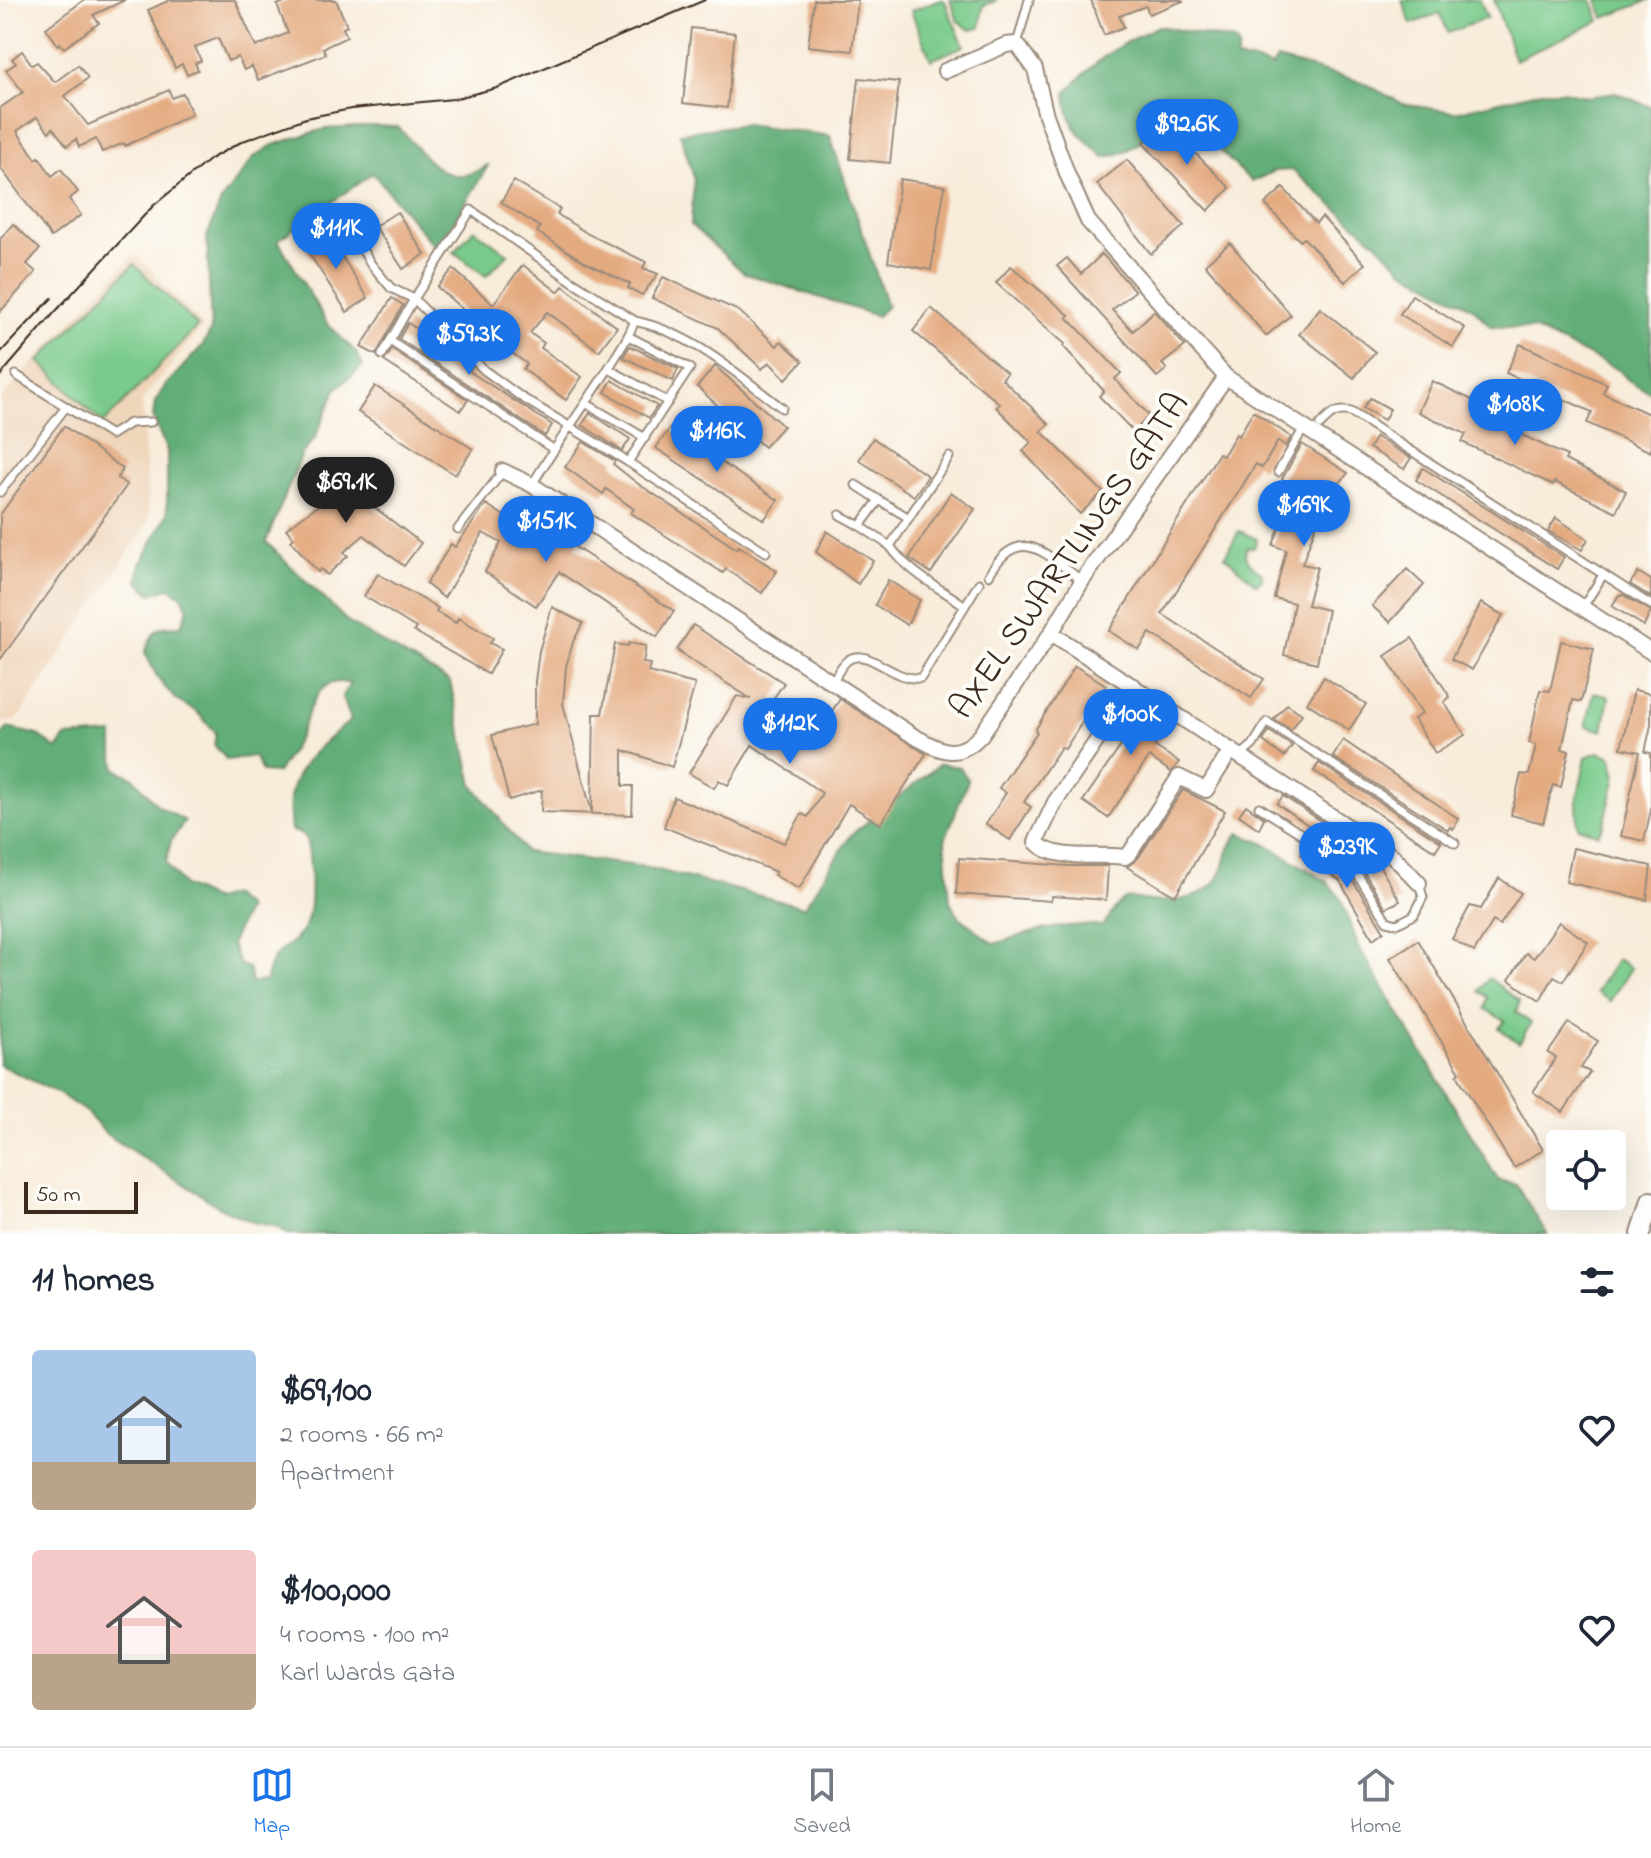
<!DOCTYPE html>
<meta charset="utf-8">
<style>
:root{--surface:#fff;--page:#f6f6f7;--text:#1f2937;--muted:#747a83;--line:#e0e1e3;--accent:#1a73e8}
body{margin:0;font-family:"Indie Flower",sans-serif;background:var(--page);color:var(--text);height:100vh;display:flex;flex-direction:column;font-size:30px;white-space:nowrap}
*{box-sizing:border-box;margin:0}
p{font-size:26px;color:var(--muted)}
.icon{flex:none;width:44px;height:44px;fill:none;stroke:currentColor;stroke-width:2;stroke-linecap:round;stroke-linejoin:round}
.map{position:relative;height:1234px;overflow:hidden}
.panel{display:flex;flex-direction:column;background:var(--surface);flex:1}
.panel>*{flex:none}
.controls{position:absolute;left:1546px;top:1130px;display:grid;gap:16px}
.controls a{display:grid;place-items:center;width:80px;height:80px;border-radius:8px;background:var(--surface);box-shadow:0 8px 32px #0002;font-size:40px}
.scale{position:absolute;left:24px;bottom:20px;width:114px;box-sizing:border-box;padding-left:8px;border:4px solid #3b2a1e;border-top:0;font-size:22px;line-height:28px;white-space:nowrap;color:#3b2a1e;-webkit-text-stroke:6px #fdfcf7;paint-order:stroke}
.price{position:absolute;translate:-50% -68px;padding:0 18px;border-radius:28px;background:var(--accent);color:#fff;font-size:26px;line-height:52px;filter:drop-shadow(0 2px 4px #0008)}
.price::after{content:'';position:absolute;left:50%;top:48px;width:24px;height:18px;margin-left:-12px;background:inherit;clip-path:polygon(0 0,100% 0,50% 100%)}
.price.selected{background:#222;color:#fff}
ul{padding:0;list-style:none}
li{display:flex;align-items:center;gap:24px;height:200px;padding:0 32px}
li span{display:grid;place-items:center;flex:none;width:224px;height:160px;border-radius:8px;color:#555}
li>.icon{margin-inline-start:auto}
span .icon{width:96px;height:96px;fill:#fffc;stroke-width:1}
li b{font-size:34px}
h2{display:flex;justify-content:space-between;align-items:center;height:96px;padding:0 32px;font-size:34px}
.dock{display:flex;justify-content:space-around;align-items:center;height:112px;border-top:2px solid var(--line);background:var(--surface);font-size:22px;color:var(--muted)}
.dock a{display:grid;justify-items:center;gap:4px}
.dock .selected{color:var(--accent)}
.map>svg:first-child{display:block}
.built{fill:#efd6bb}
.green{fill:#79ca8c;stroke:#5a7a55;stroke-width:2}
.forest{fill:#62ae78;stroke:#4e6c4b;stroke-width:2}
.building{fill:#e4ab81}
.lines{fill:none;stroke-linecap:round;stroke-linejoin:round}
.service-casing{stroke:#9a8b7c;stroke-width:11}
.minor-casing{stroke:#9a8b7c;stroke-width:18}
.tertiary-casing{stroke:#9a8b7c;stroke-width:22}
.service{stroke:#fff;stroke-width:7}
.minor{stroke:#fff;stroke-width:14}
.tertiary{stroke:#fff;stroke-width:18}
.tram{stroke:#3b2a1e;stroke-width:2}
.labels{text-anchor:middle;stroke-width:8;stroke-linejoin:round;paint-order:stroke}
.street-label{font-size:36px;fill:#3b2a1e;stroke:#fdfcf7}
</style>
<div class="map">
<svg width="1651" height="1234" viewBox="0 0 1651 1234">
<rect width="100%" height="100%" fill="#fdfcf7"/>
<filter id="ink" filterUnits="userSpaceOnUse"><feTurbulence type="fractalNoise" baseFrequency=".0125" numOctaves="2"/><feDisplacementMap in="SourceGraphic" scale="16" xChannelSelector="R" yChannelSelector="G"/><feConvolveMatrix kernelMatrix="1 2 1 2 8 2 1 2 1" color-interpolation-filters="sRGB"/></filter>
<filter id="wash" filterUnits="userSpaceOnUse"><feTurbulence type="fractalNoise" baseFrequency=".006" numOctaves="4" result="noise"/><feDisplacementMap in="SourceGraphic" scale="32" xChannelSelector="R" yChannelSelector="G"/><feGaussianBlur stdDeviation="1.8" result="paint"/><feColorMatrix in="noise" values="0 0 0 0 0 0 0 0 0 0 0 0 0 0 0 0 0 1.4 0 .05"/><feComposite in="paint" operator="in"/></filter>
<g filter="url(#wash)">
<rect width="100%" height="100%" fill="#f8ecda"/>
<polygon class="built" points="135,253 203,326 142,400 149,522 16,721 0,722 0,399"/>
<g class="green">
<polygon points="937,0 944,0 964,46 931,60 911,11"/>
<polygon points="950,0 997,0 983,6 980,28 970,30 958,21"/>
<polygon points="1402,0 1480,0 1487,18 1448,33 1440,13 1411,24"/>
<polygon points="1494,0 1592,0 1600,21 1515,60"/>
<polygon points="1597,0 1650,0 1604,18"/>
<polygon points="474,229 508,254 486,276 454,252"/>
<polygon points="134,264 198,326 103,424 39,361"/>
<path d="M 1239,531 L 1257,539 L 1254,548 L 1247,547 C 1243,560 1252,566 1262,573 L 1262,579 L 1256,584 L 1225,556 Z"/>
<polygon points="1594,692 1609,697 1603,731 1586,726"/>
<polygon points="1598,752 1611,756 1616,776 1604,825 1598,834 1578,827 1577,801 1586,757"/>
<polygon points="1617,959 1631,968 1610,1001 1596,992"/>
<polygon points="1489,978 1520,1002 1516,1012 1531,1023 1519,1043 1499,1028 1505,1021 1485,1009 1488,997 1479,991"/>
</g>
<g class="forest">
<path d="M 1159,26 L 1234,41 L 1239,48 L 1236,59 L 1253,61 L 1272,67 L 1277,59 L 1362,82 L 1403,104 L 1454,112 L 1542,91 L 1563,91 L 1589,97 L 1615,92 L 1651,107 L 1651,393 L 1628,380 L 1619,370 L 1533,329 L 1490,326 L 1474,309 L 1402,269 L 1377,243 L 1292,170 L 1274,171 L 1252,182 L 1175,107 C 1153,128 1137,154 1104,157 C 1079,134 1068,128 1066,93 C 1097,58 1117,45 1159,26 Z"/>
<polygon points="745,124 830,136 887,306 877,316 744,273 691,225 694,178 680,133"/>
<path d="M 376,126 L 398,127 C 426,156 446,195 489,164 L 437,250 L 373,173 L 278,240 L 328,325 L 355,351 L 363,366 L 336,389 L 315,438 L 302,454 L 266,542 L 349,623 L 450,682 L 473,785 L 526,852 L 646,867 L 804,907 L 851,835 L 940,764 L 960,767 L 968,780 L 945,840 L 950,901 L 957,915 L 994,944 C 1030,932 1063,922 1102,926 C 1110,919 1116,902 1126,899 C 1133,897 1144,901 1151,901 C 1173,903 1206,898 1219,877 C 1228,863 1223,851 1239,833 L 1268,845 L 1326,881 L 1340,897 L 1359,947 L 1498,1180 L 1516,1184 L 1547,1234 L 288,1234 L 275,1226 L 255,1223 L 223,1209 L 106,1134 L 86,1112 L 58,1093 L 0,1065 L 0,737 L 8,728 L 38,735 L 57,749 L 66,737 L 113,734 L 113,753 L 116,769 L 134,778 L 157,805 L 185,821 L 171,841 L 166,863 L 184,886 L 214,900 L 231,895 L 247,908 L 231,943 L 239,964 L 249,969 L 251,983 L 266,981 C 272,943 289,953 304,928 C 314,910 311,855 305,836 L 291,830 C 290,820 289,808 290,798 C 295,763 326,741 351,720 L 342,696 L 350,684 C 314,672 309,718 297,741 C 291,752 284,763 277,773 L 262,772 L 254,756 L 227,760 L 214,745 L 216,733 L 197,712 L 176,700 L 159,680 L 145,653 C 154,629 155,626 181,626 L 188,609 L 183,597 L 169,588 L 151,594 L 138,581 L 141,564 L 167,514 L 167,451 L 153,418 L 155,402 L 165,386 L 203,345 L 211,330 L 207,237 L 221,201 L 254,157 L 273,145 L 324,129 Z"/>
</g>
<g id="blocks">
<g class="building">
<polygon points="84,0 125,0 93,15 99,23 64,48 60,43 58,45 46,28"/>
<polygon points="170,0 235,0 256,47 288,33 277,5 289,0 336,0 347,26 343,28 347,37 323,48 326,54 258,80 252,66 244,70 238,57 228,61 218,38 195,47 201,61 195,63 198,70 187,74 182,64 175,68 148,10"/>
<polygon points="814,0 858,0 852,51 808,46"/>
<polygon points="1091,0 1182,0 1183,1 1149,14 1146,6 1119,16 1124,27 1104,35"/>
<polygon points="691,28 735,33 727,108 683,103"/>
<polygon points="22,51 32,65 37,62 55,82 78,65 88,78 65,96 88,125 169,90 172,98 183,93 192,114 125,146 124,143 102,152 96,139 79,147 76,139 67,146 53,128 49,132 37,117 17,131 36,159 39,157 52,176 61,169 78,192 69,199 81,215 51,237 0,167 0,108 23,92 6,70 16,63 12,59"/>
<polygon points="859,78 899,82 890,163 850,159"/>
<polygon points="1165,123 1230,188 1208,211 1143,143"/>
<polygon points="1127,160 1184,226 1151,254 1097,184"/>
<polygon points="900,179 945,186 931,270 888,262"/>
<polygon points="514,181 560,209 557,214 588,234 646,262 643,268 658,274 642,295 628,288 630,284 585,262 537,232 540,227 501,202"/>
<polygon points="1283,188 1316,223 1322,217 1365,264 1345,282 1304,238 1300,241 1265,204"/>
<polygon points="397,212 425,254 403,269 375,226"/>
<polygon points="13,224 40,249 27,264 36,272 0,312 0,239"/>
<polygon points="325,230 368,298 347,312 303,244"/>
<polygon points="1230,243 1291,315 1266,336 1205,264"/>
<polygon points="1102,254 1135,291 1112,310 1133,331 1154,311 1185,346 1162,364 1167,369 1157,377 1057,266 1067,258 1081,274"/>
<polygon points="523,265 558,292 563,286 617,327 599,351 547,312 530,333 544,343 541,348 582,377 566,400 523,369 527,364 483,332 485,329 437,287 453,269 493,304"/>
<polygon points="1011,266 1069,315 1067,317 1121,373 1115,379 1149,415 1134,432 1099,396 1104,391 1063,346 1065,344 996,283"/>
<polygon points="663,277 739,311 777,346 781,341 803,361 786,379 769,362 762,369 718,328 652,298"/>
<polygon points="1412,295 1465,328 1453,347 1400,314"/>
<polygon points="392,298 403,305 376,355 361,347"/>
<polygon points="931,308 1007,373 1002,379 1049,424 1041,431 1103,492 1080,514 1023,451 1031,442 996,407 1000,404 913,331"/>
<polygon points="1320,308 1375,352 1354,378 1299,334"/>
<polygon points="408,323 466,362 472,367 469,371 552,425 545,436 399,339"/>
<polygon points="1520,344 1607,384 1603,393 1651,415 1651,452 1587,423 1592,412 1506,373"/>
<polygon points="630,346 678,369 673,381 623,357"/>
<polygon points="392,350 468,400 460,411 384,361"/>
<polygon points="715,366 783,426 764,447 697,387"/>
<polygon points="612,380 657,406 649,418 605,392"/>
<polygon points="1432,381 1483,405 1479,415 1567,456 1565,460 1626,491 1616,512 1555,482 1553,485 1462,442 1466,434 1418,412"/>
<polygon points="375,386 473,449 455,475 358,412"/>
<polygon points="1370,398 1390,409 1384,420 1363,408"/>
<polygon points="1253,411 1291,437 1286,446 1278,441 1262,468 1256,464 1162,614 1264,679 1251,698 1150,633 1139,650 1109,631 1219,453 1223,456 1236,434 1239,436"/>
<polygon points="590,413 630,439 622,451 582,425"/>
<polygon points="64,426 123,469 117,478 127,485 0,660 0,515"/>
<polygon points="670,428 778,500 764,520 656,448"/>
<polygon points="1376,437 1411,458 1404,469 1369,448"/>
<polygon points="873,438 928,476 914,496 859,460"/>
<polygon points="583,442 615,461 613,464 637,483 737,549 739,546 777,571 762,593 726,569 723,573 631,513 634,509 606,489 603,494 565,467"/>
<polygon points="1302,444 1348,473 1329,496 1331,498 1319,517 1302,564 1317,567 1307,605 1328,610 1317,663 1284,655 1294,603 1274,598 1286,550 1273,545 1294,488 1282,479"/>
<polygon points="332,460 362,498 421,543 404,566 364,535 344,552 348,556 327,575 321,569 318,572 291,541 294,538 286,529 325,500 312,483 326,472 322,467"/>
<polygon points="1423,468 1564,557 1557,569 1416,480"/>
<polygon points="951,492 975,509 931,573 909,558"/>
<polygon points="531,501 584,534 575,547 674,611 657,637 559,572 536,606 485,572 501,543 483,533 444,598 426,584 451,544 455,547 486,504 515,523"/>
<polygon points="1556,518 1588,539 1582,550 1548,531"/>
<polygon points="827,531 873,561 858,584 816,552"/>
<polygon points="1407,569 1424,585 1390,622 1372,606"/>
<polygon points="1638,572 1651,580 1651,597 1630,584"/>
<polygon points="378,574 438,608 436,612 456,623 458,618 493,638 490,643 502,649 488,674 414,631 416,628 364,596"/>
<polygon points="888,580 920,600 907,625 875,605"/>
<polygon points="1619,595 1623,595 1651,611 1644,626 1612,606"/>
<polygon points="1481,603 1503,615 1472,670 1451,659"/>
<polygon points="552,607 583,623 573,642 566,667 563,704 592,813 594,714 602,714 615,644 628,646 629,643 646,646 643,663 650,664 648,672 695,684 672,767 623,750 623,786 633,786 632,815 541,812 542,790 509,800 492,735 535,724 535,681 539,651"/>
<polygon points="693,625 784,683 762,715 809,746 840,699 926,754 880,824 849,804 799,889 774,875 776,872 664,827 674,797 784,843 802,814 808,817 822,793 752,745 728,785 719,780 714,788 689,773 737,696 751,699 680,653 682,653 677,650"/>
<polygon points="1412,638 1450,697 1444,702 1465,735 1435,753 1414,719 1422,713 1385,656"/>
<polygon points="1561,641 1594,649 1581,702 1573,700 1562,749 1569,751 1561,787 1553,785 1543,823 1511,815 1521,774 1529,775 1536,745 1529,743 1540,690 1550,691"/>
<polygon points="1075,666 1106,685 1065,749 1061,747 1024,802 1031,807 1010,840 986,824 1006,793 999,788 1037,732 1035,730"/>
<polygon points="1324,677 1366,704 1349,730 1307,703"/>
<polygon points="1634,690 1651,694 1651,725 1645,752 1651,753 1651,810 1644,841 1621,836 1640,752 1621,748"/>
<polygon points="1136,700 1173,724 1154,746 1179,762 1171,772 1149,757 1108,818 1083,801 1125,740 1114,733"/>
<polygon points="1287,704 1302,714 1291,730 1274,719"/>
<polygon points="1269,731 1292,746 1284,757 1263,741"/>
<polygon points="1343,740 1459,819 1453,829 1450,827 1448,830 1333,757"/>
<polygon points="1319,763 1441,842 1435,851 1314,771"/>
<polygon points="1183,790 1225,811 1175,896 1127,867 1138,858"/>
<polygon points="1283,796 1362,848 1356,861 1312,833 1314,829 1277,804"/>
<polygon points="1246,805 1264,818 1259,829 1239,815"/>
<polygon points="1306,845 1347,871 1384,931 1373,939 1340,881 1301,854"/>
<polygon points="1573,848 1651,866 1647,900 1566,882"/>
<polygon points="959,858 1069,866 1108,866 1106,900 1052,896 1051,901 956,894"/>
<polygon points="1375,858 1400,901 1386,908 1361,867"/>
<polygon points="1499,878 1521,893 1500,925 1493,921 1474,952 1452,939 1470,906 1481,909"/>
<polygon points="1559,922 1588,942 1563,981 1554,976 1540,1001 1509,980 1526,953 1534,958"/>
<polygon points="1418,940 1543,1150 1514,1168 1457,1075 1460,1072 1390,958"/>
<polygon points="1569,1023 1598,1041 1581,1068 1590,1072 1563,1112 1533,1092 1556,1058 1548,1053"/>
</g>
</g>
</g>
<g filter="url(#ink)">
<use href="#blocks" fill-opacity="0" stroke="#9a8b7c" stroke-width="2"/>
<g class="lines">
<defs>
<g id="service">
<polyline points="1017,44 1029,0"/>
<polyline points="350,230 371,264 391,288 414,299 471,210 572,281 635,321"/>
<path d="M 628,336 L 635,321 C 692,333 737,374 782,408"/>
<polyline points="390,341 553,449"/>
<path d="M 382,355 L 414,299 L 484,370 L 521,397 L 628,462 L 690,368 L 628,336 C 599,388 562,434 532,485"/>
<polyline points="609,369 668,402"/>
<polyline points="16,375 111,435 130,423 151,422"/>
<polyline points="587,404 645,438"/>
<path d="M 1320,425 C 1330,415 1336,408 1351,412 L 1651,605"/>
<path d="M 949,457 L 890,546 C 908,572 938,587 964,605"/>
<polyline points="628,462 766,552"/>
<polyline points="1278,472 1304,428"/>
<polyline points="856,485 879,500 860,526 890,546"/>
<polyline points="0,492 66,407"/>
<polyline points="879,500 909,518"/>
<polyline points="840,515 860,526"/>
<polyline points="458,529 503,471"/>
<path d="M 989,575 C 1019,522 1046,554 1082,581"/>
<polyline points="1583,607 1603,575"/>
<path d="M 833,681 C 837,674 842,664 848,660 C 868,646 893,682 921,678 L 979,583"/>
<polyline points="1240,756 1253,745 1267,722 1455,843"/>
<polyline points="1259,807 1352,866 1387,921 1397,924 1414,915 1423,897 1419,883"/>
</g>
<g id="minor">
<polyline points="945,71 1006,45 1017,44 1035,69 1045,112 1068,176 1088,221 1226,377 1651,652"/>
<path d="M 503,471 L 532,485 L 912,735 C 940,750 956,762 981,735 L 1051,633 L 1082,581 L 1226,377"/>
<polyline points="1051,633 1393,856 1419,883"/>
<path d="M 1134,686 L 1055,802 L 1036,842 C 1054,862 1098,853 1125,857 L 1130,853 L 1179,777 L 1206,790 L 1231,750"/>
</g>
<polyline id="tertiary" points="1641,1234 1651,1201"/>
</defs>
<use href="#service" class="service-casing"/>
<use href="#minor" class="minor-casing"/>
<use href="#tertiary" class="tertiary-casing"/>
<use href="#service" class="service"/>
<use href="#minor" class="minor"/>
<use href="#tertiary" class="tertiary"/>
<g class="tram">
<polyline points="0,353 52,298"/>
<polyline points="0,376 55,312 153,206 210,159 243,141 306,118 351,109 453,99 497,88 705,0"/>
</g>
</g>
</g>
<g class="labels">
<g class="street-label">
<text transform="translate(1067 554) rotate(-55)" y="13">AXEL SWARTLINGS GATA</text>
</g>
</g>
</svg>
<div class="controls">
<a><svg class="icon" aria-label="locate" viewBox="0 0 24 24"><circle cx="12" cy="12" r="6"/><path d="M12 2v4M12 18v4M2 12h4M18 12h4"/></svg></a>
</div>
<div class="scale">50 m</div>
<b class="price" style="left:1187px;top:167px">$92.6K</b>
<b class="price" style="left:336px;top:271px">$111K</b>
<b class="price" style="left:469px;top:377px">$59.3K</b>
<b class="price" style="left:1515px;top:447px">$108K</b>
<b class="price" style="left:717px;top:474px">$116K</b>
<b class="price selected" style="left:346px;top:525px">$69.1K</b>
<b class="price" style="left:1304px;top:548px">$169K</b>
<b class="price" style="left:546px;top:564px">$151K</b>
<b class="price" style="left:1131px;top:757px">$100K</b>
<b class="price" style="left:790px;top:766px">$112K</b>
<b class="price" style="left:1347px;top:890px">$239K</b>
</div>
<section class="panel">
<h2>11 homes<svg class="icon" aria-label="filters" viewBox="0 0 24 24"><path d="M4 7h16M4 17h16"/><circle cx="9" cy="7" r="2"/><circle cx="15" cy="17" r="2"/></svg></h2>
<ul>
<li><span style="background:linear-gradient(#a9c7e8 70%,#b9a48a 0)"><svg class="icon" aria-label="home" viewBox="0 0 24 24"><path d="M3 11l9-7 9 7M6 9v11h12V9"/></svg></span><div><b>$69,100</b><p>2 rooms · 66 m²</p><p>Apartment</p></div><svg class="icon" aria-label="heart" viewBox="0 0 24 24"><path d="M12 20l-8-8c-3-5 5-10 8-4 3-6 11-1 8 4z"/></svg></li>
<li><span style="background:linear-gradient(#f6c9c9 65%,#b9a48a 0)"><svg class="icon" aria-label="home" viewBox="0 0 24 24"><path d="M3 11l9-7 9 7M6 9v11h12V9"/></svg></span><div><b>$100,000</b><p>4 rooms · 100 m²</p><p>Karl Wards Gata</p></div><svg class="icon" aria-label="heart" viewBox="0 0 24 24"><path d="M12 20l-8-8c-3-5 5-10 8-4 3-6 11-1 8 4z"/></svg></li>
</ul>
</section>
<nav class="dock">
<a class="selected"><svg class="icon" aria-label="map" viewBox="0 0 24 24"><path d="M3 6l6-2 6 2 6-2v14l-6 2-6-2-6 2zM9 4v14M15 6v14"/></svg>Map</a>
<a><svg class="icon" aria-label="saved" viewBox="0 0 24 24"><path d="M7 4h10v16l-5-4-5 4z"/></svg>Saved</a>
<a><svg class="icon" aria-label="home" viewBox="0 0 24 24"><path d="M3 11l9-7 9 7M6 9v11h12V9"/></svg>Home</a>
</nav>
